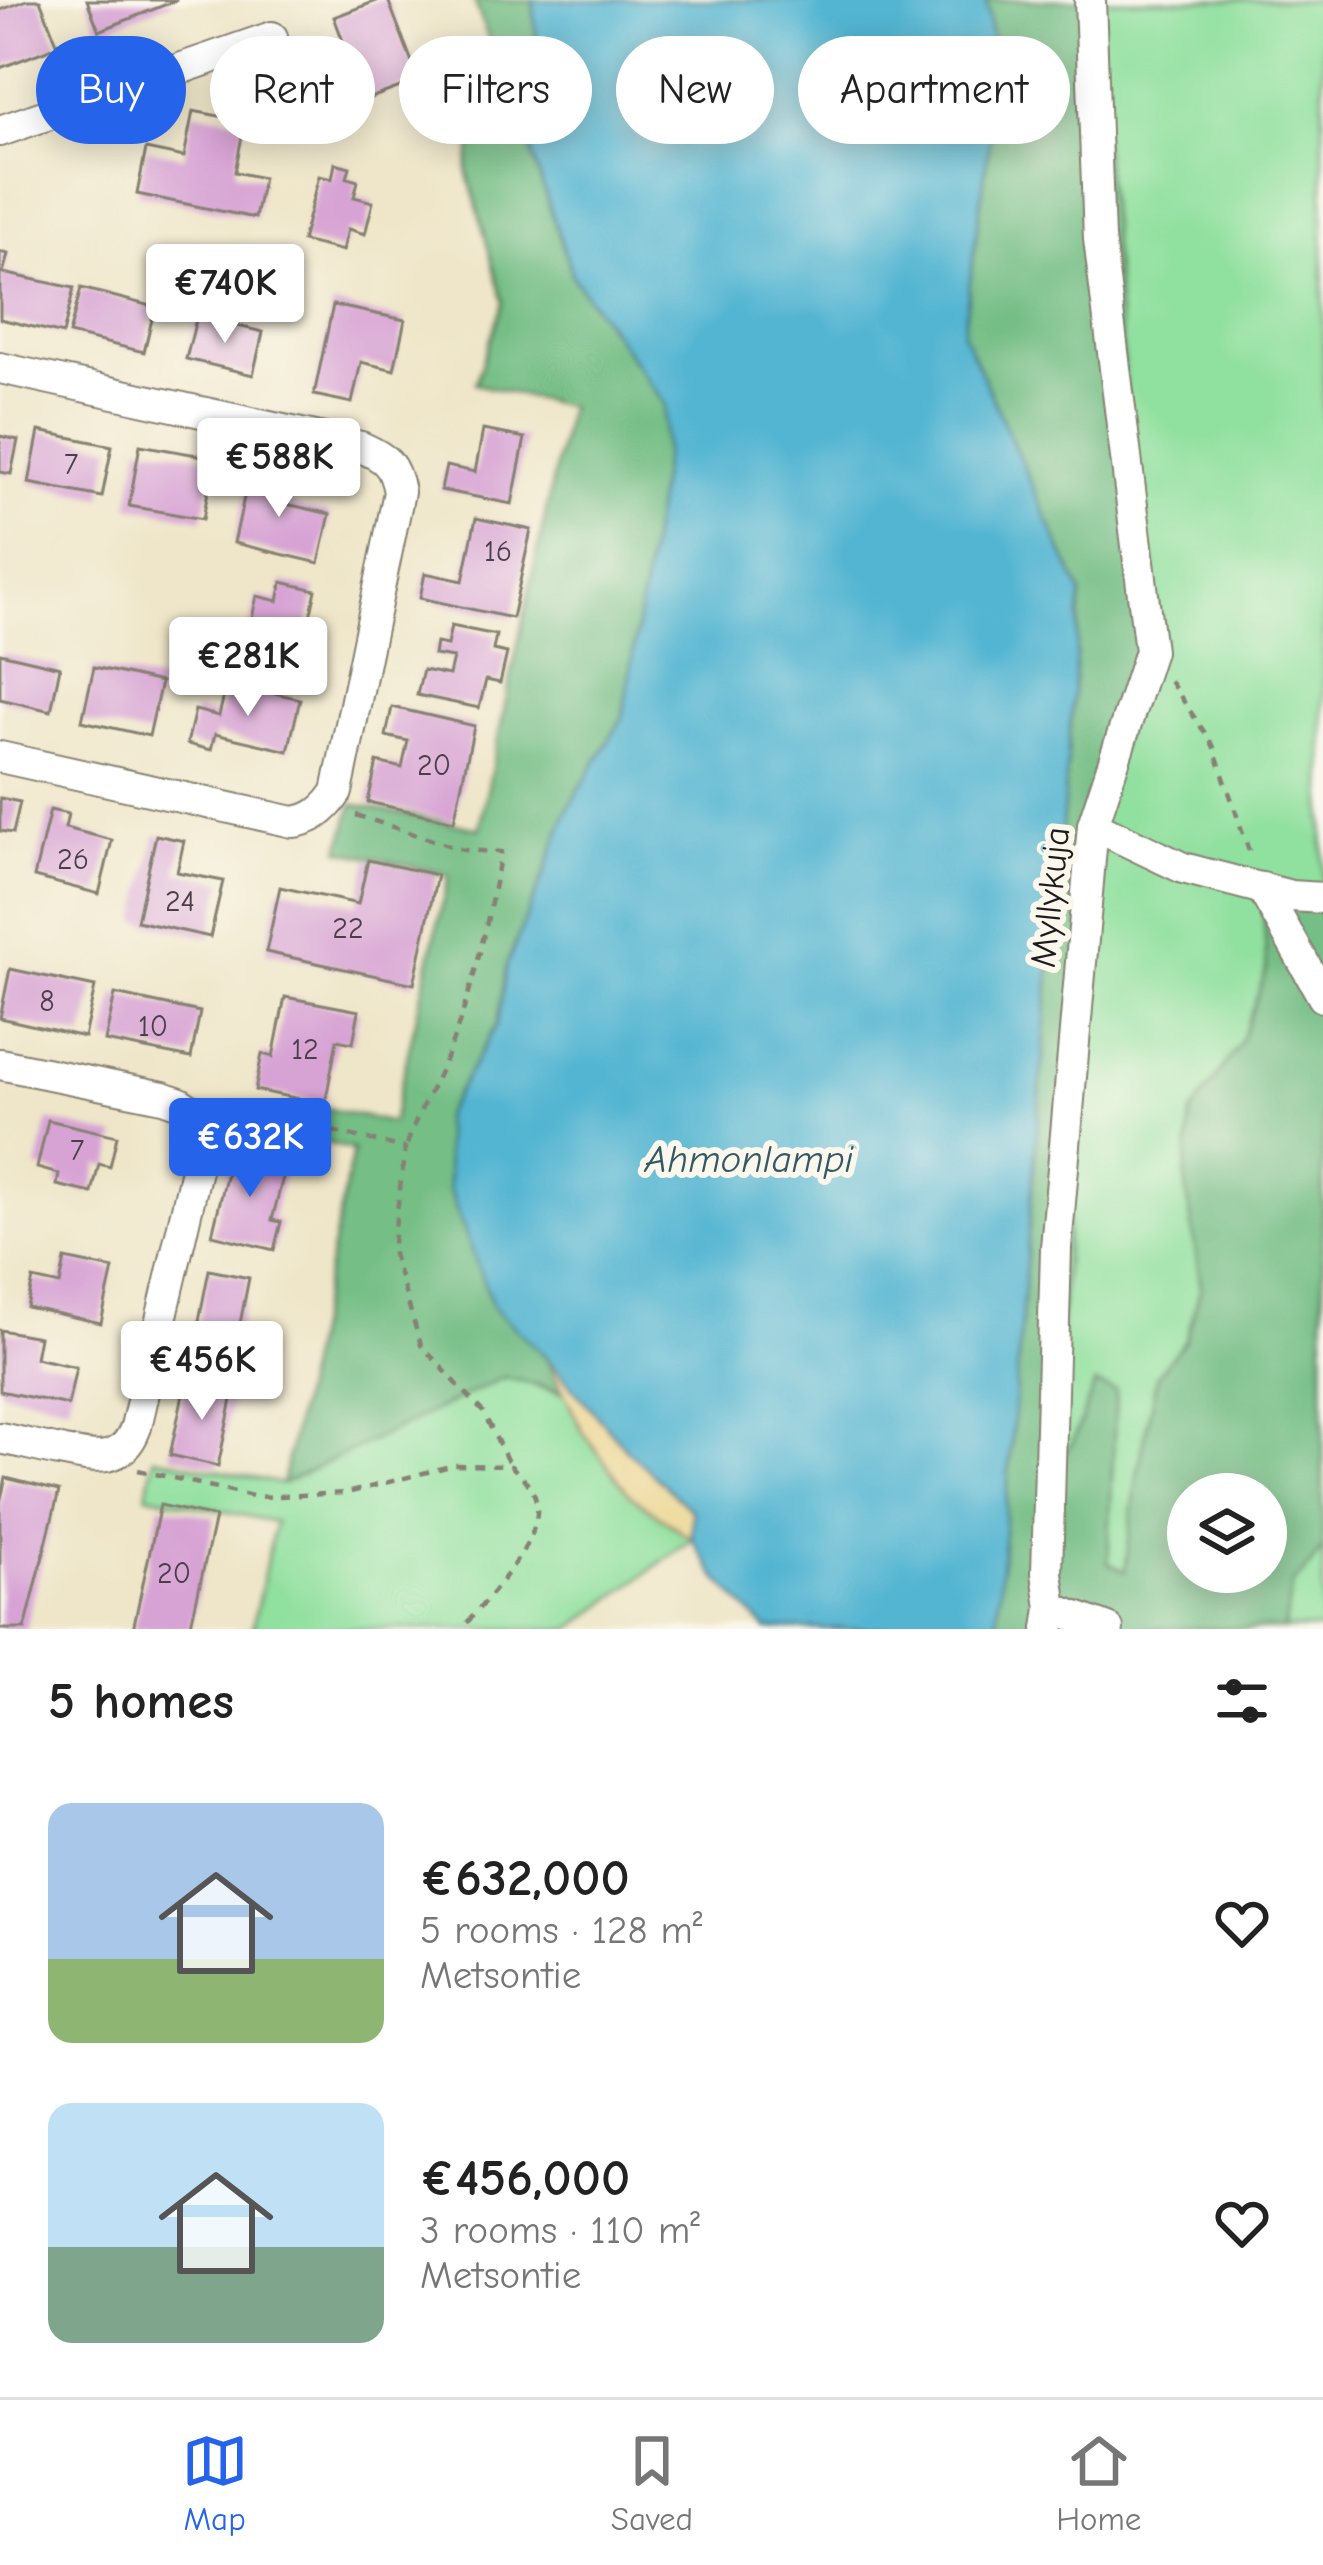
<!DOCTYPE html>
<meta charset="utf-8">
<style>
:root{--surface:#fff;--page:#f6f6f6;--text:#222;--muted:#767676;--line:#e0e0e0;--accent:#2563eb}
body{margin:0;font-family:"Comic Neue",sans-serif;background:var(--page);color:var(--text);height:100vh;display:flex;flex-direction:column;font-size:45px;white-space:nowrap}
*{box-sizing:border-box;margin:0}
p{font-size:39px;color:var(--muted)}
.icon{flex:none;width:66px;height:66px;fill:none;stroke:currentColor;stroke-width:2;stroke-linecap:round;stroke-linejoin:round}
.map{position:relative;height:1629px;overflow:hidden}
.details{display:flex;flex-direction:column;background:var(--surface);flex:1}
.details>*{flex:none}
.hud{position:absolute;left:36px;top:36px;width:1251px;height:108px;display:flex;gap:24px}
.tools{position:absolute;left:1167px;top:1473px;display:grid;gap:24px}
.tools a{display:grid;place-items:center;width:120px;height:120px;border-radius:50%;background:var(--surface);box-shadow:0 6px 30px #0003;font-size:60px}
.price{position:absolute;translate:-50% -102px;padding:0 27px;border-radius:12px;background:#fff;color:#222;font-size:39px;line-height:78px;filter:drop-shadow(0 3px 6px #0008)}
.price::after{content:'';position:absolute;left:50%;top:72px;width:36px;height:27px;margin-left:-18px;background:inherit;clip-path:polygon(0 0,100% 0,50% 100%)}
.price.selected{background:var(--accent);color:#fff}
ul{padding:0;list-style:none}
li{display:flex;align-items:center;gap:36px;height:300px;padding:0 48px}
li span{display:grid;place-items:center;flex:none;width:336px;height:240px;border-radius:24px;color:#555}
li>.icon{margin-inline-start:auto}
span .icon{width:144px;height:144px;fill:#fffc;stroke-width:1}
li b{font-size:51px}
h2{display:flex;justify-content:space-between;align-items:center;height:144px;padding:0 48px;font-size:51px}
.pill{padding:0 42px;border-radius:54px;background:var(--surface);box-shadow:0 6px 30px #0003;font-size:42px;line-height:108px}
.pill.selected{background:var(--accent);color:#fff}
.tabs{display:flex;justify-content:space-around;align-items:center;height:168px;border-top:3px solid var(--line);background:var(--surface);font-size:33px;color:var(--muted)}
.tabs a{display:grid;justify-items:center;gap:6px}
.tabs .selected{color:var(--accent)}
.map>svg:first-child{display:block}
.green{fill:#90e09f;stroke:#567e5e;stroke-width:3}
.forest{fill:#74be86;stroke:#486d51;stroke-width:3;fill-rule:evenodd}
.sand{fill:#eeda9e;stroke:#857b5d;stroke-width:3}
.water{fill:#53b5d2;stroke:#386877;stroke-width:3}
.building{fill:#d7a3d4}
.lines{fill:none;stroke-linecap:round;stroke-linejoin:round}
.minor-casing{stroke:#868172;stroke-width:34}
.path{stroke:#868172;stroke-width:4.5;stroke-dasharray:9 9;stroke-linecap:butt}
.minor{stroke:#fff;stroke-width:30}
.labels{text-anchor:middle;stroke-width:12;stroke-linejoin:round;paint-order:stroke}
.number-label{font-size:30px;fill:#4b3e4a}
.street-label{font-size:36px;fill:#1c1c1c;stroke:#fbf7ec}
.water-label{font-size:39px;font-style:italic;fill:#325965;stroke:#fbf7ec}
</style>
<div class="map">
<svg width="1323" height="1629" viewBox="0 0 1323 1629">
<rect width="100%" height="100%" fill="#fbf7ec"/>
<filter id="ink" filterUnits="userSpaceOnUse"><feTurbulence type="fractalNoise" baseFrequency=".00833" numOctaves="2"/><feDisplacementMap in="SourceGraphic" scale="24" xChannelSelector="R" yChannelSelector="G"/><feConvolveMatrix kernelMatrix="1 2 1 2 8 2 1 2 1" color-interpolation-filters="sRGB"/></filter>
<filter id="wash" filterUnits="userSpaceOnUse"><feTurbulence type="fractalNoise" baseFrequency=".004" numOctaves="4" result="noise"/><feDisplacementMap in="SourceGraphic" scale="48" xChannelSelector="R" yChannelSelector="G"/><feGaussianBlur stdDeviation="2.7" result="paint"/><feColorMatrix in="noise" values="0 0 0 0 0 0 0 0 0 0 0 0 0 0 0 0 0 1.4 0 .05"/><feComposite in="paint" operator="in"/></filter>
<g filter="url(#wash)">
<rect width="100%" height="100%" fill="#efe6c9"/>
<g class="green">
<polygon points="1090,0 1323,0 1323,904 1262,889 1267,969 1240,1043 1191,1114 1185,1177 1201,1287 1186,1339 1157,1375 1137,1477 1126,1571 1108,1564 1115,1391 1095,1384 1073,1442 1051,1469 1093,825"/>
<polygon points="505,1377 582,1399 627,1450 692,1511 692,1539 571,1629 252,1629 275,1522 147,1495 154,1457 282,1484"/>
<polygon points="1323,1548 1323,1629 1284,1629 1293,1583 1304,1573"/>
</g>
<g class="forest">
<polygon points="474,0 533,0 536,35 523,127 573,277 665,404 664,454 623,717 567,810 546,870 507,964 497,1024 443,1117 493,1307 546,1357 562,1391 504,1377 282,1484 353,1150 303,1137 311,1105 392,1123 449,875 340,850 353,804 479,829 568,407 475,384 503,302 467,170 493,51"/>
<path d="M 986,0 L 1090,0 L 1150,651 L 1093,825 L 1052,1467 L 1073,1442 L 1095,1384 L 1116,1391 L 1108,1563 L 1125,1571 L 1137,1477 L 1157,1375 L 1186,1339 L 1201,1287 L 1185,1177 L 1191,1114 L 1240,1043 L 1267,969 L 1262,888 L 1323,904 L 1323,1548 L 1304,1573 L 1293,1583 L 1284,1629 L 996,1629 L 1081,593 L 963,333 L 998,77 ZM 1188,1494 L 1266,1494 L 1266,1572 L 1188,1572 Z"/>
</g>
<polygon class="sand" points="546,1357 627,1450 692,1511 692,1539 630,1495 584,1434"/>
<polygon class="water" points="533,0 986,0 998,77 963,333 1081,593 996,1629 766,1629 716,1577 692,1539 692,1511 627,1450 546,1357 493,1307 449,1190 443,1117 497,1024 507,964 546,870 567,810 623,717 664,454 665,404 573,277 523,127 536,35"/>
<g id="blocks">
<g class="building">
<polygon points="27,0 40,0 58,46 0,68 0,10"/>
<polygon points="87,0 177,0 99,31"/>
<polygon points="379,0 388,0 419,80 365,100 334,17"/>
<polygon points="193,111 245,121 235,172 263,178 255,218 137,194 146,149 184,157"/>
<polygon points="335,163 350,167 347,178 358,181 354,197 373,202 365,234 348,229 343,251 302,241 319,176 332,179"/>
<polygon points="0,252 8,254 3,273 74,288 63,334 0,319"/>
<polygon points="81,288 155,307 144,352 69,334"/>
<polygon points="333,305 405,320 394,370 361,362 352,403 314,395"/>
<polygon points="197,316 263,332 253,375 186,359"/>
<polygon points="483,430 525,438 512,504 441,490 446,466 475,472"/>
<polygon points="39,431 112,446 102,497 29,483"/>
<polygon points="0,436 18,440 11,474 0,472"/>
<polygon points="140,445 214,458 203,519 129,506"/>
<polygon points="251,466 288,474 282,503 330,514 319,563 234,543"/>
<polygon points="476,518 531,530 512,618 420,598 425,573 463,581"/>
<polygon points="282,582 316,590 306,634 291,630 285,657 245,648 257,596 278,601"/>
<polygon points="451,626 496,635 493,650 507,653 500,683 486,680 479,708 417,695 423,670 449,675 453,658 434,655 436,643 447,645"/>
<polygon points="0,653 60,667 51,711 0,699"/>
<polygon points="94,667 161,682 149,736 82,721"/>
<polygon points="227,682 300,699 288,751 215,734 211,750 187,744 195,710 219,716"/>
<polygon points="392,707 474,726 454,821 368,802 377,762 402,768 408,741 386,736"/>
<polygon points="0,798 20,802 13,833 0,831"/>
<polygon points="50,810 68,814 65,828 112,840 99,894 34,877"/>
<polygon points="156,835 184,841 177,872 223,881 210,937 137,921"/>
<polygon points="368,860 437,875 414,984 266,952 280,887 358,904"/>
<polygon points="10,969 95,987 84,1037 0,1018"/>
<polygon points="115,994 200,1012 191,1058 105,1041"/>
<polygon points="285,997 359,1011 353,1043 337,1040 325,1104 255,1090 262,1054 273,1057"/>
<polygon points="48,1120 117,1136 110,1167 99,1164 92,1193 57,1185 59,1174 37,1168"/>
<polygon points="233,1148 287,1161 272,1220 281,1222 274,1250 212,1235"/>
<polygon points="65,1259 113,1269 101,1323 27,1307 33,1279 60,1285"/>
<polygon points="209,1270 249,1278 234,1354 194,1346"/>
<polygon points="0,1330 39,1337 35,1358 76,1367 68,1405 0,1391"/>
<polygon points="186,1380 234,1390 218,1466 170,1455"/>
<polygon points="6,1478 59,1491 25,1629 0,1629 0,1503"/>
<polygon points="160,1505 215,1517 190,1629 133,1629"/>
</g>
</g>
</g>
<g filter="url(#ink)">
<use href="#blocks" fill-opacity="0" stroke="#868172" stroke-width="3"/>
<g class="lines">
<defs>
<g id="minor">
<polyline points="0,131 272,37"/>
<path d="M 0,368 L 361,447 C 386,458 394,464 399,492 L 337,792 C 326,809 313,820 293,822 L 0,757"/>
<polyline points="1093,825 1183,868 1291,896 1323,898"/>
<polyline points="1262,888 1323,997"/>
<path d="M 0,1064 L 163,1097 L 180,1103 L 196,1114 L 203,1140 L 136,1427 C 122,1466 93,1458 60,1451 C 40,1447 20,1442 0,1438"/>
<polyline points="1052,1608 1108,1629"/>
<polyline points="1049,1629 1052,1608 1047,1573 1056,1248 1093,825 1150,651 1099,239 1090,0"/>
</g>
</defs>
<use href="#minor" class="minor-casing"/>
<g class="path">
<polyline points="1170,681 1213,745 1250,854"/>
<path d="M 356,815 L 463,850 L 501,852 C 488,921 474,988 448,1053 C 435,1086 416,1114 406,1148"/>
<polyline points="227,1107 405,1148 392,1251 421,1345 483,1412 509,1464"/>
<path d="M 138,1470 L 257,1497 L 347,1493 L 454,1465 L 511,1466 C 522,1476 536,1490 537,1506 C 541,1544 484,1601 462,1629"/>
</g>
<use href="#minor" class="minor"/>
</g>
</g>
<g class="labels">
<g class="number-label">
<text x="71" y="474">7</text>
<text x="498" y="561">16</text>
<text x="434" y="775">20</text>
<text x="73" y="869">26</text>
<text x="180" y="911">24</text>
<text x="348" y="938">22</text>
<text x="47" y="1011">8</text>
<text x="153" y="1036">10</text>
<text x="305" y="1059">12</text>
<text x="77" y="1160">7</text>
<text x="174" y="1583">20</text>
</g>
<g class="street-label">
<text transform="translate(1049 897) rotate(-84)" y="13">Myllykuja</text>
</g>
<g class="water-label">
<text x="749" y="1172">Ahmonlampi</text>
</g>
</g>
</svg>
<div class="tools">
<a><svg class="icon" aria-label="layers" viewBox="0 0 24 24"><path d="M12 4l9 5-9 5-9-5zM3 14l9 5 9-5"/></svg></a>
</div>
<b class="price" style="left:225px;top:346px">€740K</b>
<b class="price" style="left:279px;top:520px">€588K</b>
<b class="price" style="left:248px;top:719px">€281K</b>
<b class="price selected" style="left:250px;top:1200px">€632K</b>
<b class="price" style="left:202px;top:1423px">€456K</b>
<div class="hud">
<a class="pill selected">Buy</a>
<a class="pill">Rent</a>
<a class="pill">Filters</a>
<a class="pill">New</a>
<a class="pill">Apartment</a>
</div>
</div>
<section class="details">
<h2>5 homes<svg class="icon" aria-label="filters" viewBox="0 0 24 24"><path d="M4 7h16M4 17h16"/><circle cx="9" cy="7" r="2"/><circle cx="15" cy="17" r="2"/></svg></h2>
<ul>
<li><span style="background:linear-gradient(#a9c7e8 65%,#8fb573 0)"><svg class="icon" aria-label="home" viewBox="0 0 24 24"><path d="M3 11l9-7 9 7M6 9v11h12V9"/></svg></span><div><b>€632,000</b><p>5 rooms · 128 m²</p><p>Metsontie</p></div><svg class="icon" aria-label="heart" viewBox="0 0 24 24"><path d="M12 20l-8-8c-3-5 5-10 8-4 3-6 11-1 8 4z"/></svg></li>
<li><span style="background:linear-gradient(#bfe0f5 60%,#7fa58c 0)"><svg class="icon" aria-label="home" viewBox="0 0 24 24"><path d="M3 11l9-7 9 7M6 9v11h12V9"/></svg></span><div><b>€456,000</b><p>3 rooms · 110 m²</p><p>Metsontie</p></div><svg class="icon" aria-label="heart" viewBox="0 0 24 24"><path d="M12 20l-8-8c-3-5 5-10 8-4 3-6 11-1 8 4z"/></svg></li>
</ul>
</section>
<nav class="tabs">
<a class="selected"><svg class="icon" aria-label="map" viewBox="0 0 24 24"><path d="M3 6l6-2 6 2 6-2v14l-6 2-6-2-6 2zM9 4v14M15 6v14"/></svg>Map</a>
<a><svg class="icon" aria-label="saved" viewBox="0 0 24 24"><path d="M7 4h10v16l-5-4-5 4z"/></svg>Saved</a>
<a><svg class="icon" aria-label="home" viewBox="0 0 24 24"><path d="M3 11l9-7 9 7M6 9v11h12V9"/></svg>Home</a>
</nav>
